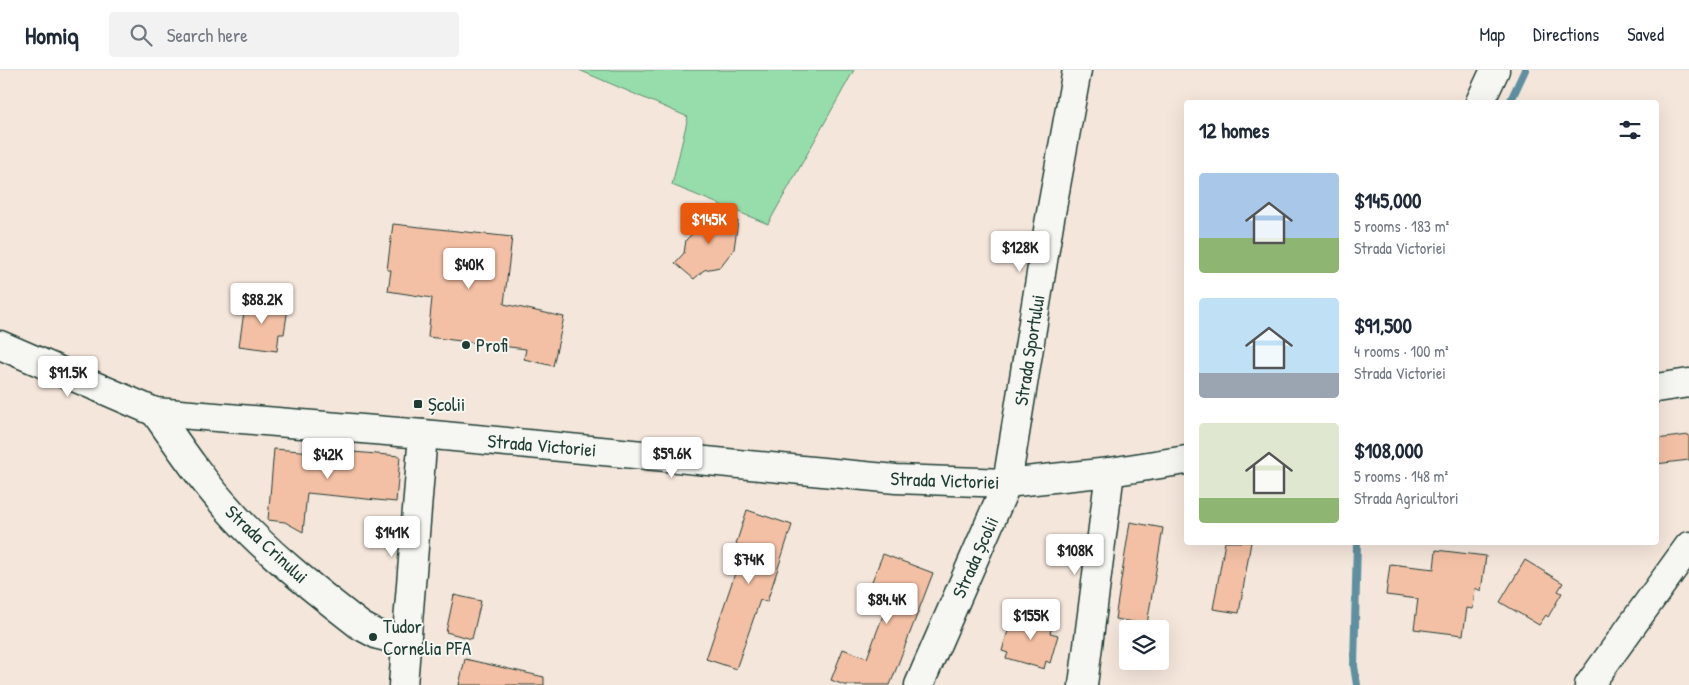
<!DOCTYPE html>
<meta charset="utf-8">
<style>
:root{--surface:#fff;--page:#f2f2f3;--text:#1f2937;--muted:#747a83;--line:#e0e1e3;--accent:#ea580c}
body{margin:0;font-family:"Patrick Hand",sans-serif;background:var(--page);color:var(--text);height:100vh;display:flex;flex-direction:column;font-size:19px;white-space:nowrap}
*{box-sizing:border-box;margin:0}
p{font-size:16px;color:var(--muted)}
.icon{flex:none;width:28px;height:28px;fill:none;stroke:currentColor;stroke-width:2;stroke-linecap:round;stroke-linejoin:round}
.map{position:relative;flex:1;overflow:hidden}
.details{position:absolute;left:1184px;top:30px;width:475px;height:445px;display:flex;flex-direction:column;background:var(--surface);border-radius:5px;box-shadow:0 5px 20px #0002}
.details>*{flex:none}
.buttons{position:absolute;left:1119px;top:550px;display:grid;gap:10px}
.buttons a{display:grid;place-items:center;width:50px;height:50px;border-radius:5px;background:var(--surface);box-shadow:0 5px 20px #0002;font-size:25px}
.price{position:absolute;translate:-50% -42px;padding:0 11px;border-radius:5px;background:#fff;color:#222;font-size:16px;line-height:32px;filter:drop-shadow(0 1px 2px #0008)}
.price::after{content:'';position:absolute;left:50%;top:30px;width:15px;height:11px;margin-left:-8px;background:inherit;clip-path:polygon(0 0,100% 0,50% 100%)}
.price.on{background:var(--accent);color:#fff}
ul{padding:0;list-style:none}
li{display:flex;align-items:center;gap:15px;height:125px;padding:0 15px}
li span{display:grid;place-items:center;flex:none;width:140px;height:100px;border-radius:5px;color:#555}
li>.icon{margin-inline-start:auto}
span .icon{width:60px;height:60px;fill:#fffc;stroke-width:1}
li b{font-size:21px}
h2{display:flex;justify-content:space-between;align-items:center;height:60px;padding:0 15px;font-size:21px}
header{display:flex;align-items:center;gap:30px;box-sizing:border-box;height:70px;padding:0 25px;background:var(--surface);border-bottom:1px solid var(--line)}
header strong{font-size:24px}
nav{display:flex;gap:28px;margin-inline-start:auto;font-size:18px}
.search{width:350px;height:45px;background:var(--page);display:flex;align-items:center;gap:12px;box-sizing:border-box;padding:0 18px;border-radius:5px;color:var(--muted);font-size:19px}
.map>svg:first-child{display:block}
.green{fill:#97ddab;stroke:#5b8d70}
.lines{fill:none;stroke-linecap:round;stroke-linejoin:round}
.stream{stroke:#5f90a1;stroke-width:8}
.building{fill:#f4c0a5;stroke:#1f3d34}
.minor-casing{stroke:#1f3d34;stroke-width:31}
.minor{stroke:#f6f6f2;stroke-width:28}
.poi-dot{fill:#1f3d34;stroke:#f6f6f2;stroke-width:2}
.labels{text-anchor:middle;stroke-width:4;stroke-linejoin:round;paint-order:stroke}
.poi-label{font-size:19px;fill:#1f3d34;stroke:#f6f6f2;text-anchor:start}
.street-label{font-size:19px;fill:#1f3d34;stroke:#f6f6f2}
</style>
<header>
<strong>Homiq</strong>
<div class="search"><svg class="icon" aria-label="search" viewBox="0 0 24 24"><circle cx="10" cy="10" r="6"/><path d="M15 15l6 6"/></svg>Search here</div>
<nav><a>Map</a><a>Directions</a><a>Saved</a></nav>
</header>
<div class="map">
<svg width="1689" height="615" viewBox="0 0 1689 615">
<rect width="100%" height="100%" fill="#f5e6db"/>
<filter id="ink" filterUnits="userSpaceOnUse"><feTurbulence type="fractalNoise" baseFrequency=".02" numOctaves="2"/><feDisplacementMap in="SourceGraphic" scale="10" xChannelSelector="R" yChannelSelector="G"/><feConvolveMatrix kernelMatrix="1 2 1 2 8 2 1 2 1" color-interpolation-filters="sRGB"/></filter>
<g filter="url(#ink)">
<polygon class="green" points="579,0 854,0 768,154 672,115 688,47"/>
<g class="lines">
<g class="stream">
<polyline points="1510,32 1525,0"/>
<polyline points="1357,615 1354,596 1357,472"/>
</g>
</g>
<g class="building">
<polygon points="725,143 738,151 734,179 720,197 704,200 694,209 675,193 684,183 686,170 704,152"/>
<polygon points="393,154 512,167 504,234 564,247 553,296 524,289 526,279 428,267 432,228 388,221 391,200 387,200"/>
<polygon points="246,228 267,231 267,235 288,238 284,264 279,264 277,281 239,276"/>
<polygon points="1689,365 1689,390 1656,394 1656,369"/>
<polygon points="274,379 341,384 341,381 400,386 396,432 307,423 303,462 285,452 268,450"/>
<polygon points="747,440 792,455 767,532 760,530 736,599 706,589 744,477 736,474"/>
<polygon points="1130,452 1163,458 1147,554 1115,549"/>
<polygon points="1225,472 1251,472 1239,543 1213,539"/>
<polygon points="1436,480 1486,486 1481,521 1475,518 1473,539 1467,538 1463,565 1414,559 1418,529 1386,525 1390,494 1434,499"/>
<polygon points="883,484 933,503 890,615 844,615 831,610 843,579 867,588 891,524 870,516"/>
<polygon points="1525,490 1563,513 1558,521 1562,523 1548,547 1546,545 1539,555 1500,532"/>
<polygon points="454,525 481,531 472,569 446,562"/>
<polygon points="1022,542 1054,551 1050,563 1058,565 1050,593 1046,591 1044,599 1006,588 1008,583 1002,581 1010,554 1017,556"/>
<polygon points="465,589 544,607 544,615 459,615"/>
</g>
<g class="lines">
<defs>
<g id="minor">
<polyline points="1480,32 1495,0"/>
<polyline points="0,275 155,342 423,364 896,409 1007,413 1110,402 1186,390"/>
<polyline points="1656,318 1689,313"/>
<path d="M 155,342 C 178,375 201,409 229,440 C 266,482 316,521 361,556 L 378,565 L 407,572"/>
<polyline points="403,615 423,364"/>
<polyline points="919,615 1007,413 1049,154 1077,0"/>
<polyline points="1083,615 1110,402"/>
<polyline points="1589,615 1689,476"/>
</g>
</defs>
<use href="#minor" class="minor-casing"/>
<use href="#minor" class="minor"/>
</g>
</g>
<g class="poi-dot">
<circle cx="466" cy="275" r="5"/>
<rect x="413" y="329" width="10" height="10" rx="2.5"/>
<circle cx="373" cy="567" r="5"/>
</g>
<g class="labels">
<g class="poi-label">
<text x="476" y="282">Profi</text>
<text x="428" y="341">Școlii</text>
<text x="383" y="563">Tudor<tspan x="383" dy="22">Cornelia PFA</tspan></text>
</g>
<g class="street-label">
<text transform="translate(1029 280) rotate(-81)" y="7">Strada Sportului</text>
<text transform="translate(542 375) rotate(5)" y="7">Strada Victoriei</text>
<text transform="translate(945 410) rotate(2)" y="7">Strada Victoriei</text>
<text transform="translate(267 474) rotate(43)" y="7">Strada Crinului</text>
<text transform="translate(975 487) rotate(-66)" y="7">Strada Școlii</text>
</g>
</g>
</svg>
<div class="buttons">
<a><svg class="icon" aria-label="layers" viewBox="0 0 24 24"><path d="M12 4l9 5-9 5-9-5zM3 14l9 5 9-5"/></svg></a>
</div>
<b class="price on" style="left:709px;top:175px">$145K</b>
<b class="price" style="left:1020px;top:203px">$128K</b>
<b class="price" style="left:469px;top:220px">$40K</b>
<b class="price" style="left:262px;top:255px">$88.2K</b>
<b class="price" style="left:68px;top:328px">$91.5K</b>
<b class="price" style="left:672px;top:409px">$59.6K</b>
<b class="price" style="left:328px;top:410px">$42K</b>
<b class="price" style="left:392px;top:488px">$141K</b>
<b class="price" style="left:1075px;top:506px">$108K</b>
<b class="price" style="left:749px;top:515px">$74K</b>
<b class="price" style="left:887px;top:555px">$84.4K</b>
<b class="price" style="left:1031px;top:571px">$155K</b>
<section class="details">
<h2>12 homes<svg class="icon" aria-label="filters" viewBox="0 0 24 24"><path d="M4 7h16M4 17h16"/><circle cx="9" cy="7" r="2"/><circle cx="15" cy="17" r="2"/></svg></h2>
<ul>
<li><span style="background:linear-gradient(#a9c7e8 65%,#8fb573 0)"><svg class="icon" aria-label="home" viewBox="0 0 24 24"><path d="M3 11l9-7 9 7M6 9v11h12V9"/></svg></span><div><b>$145,000</b><p>5 rooms · 183 m²</p><p>Strada Victoriei</p></div></li>
<li><span style="background:linear-gradient(#bfe0f5 75%,#9aa5b1 0)"><svg class="icon" aria-label="home" viewBox="0 0 24 24"><path d="M3 11l9-7 9 7M6 9v11h12V9"/></svg></span><div><b>$91,500</b><p>4 rooms · 100 m²</p><p>Strada Victoriei</p></div></li>
<li><span style="background:linear-gradient(#dfe7d0 75%,#8fb573 0)"><svg class="icon" aria-label="home" viewBox="0 0 24 24"><path d="M3 11l9-7 9 7M6 9v11h12V9"/></svg></span><div><b>$108,000</b><p>5 rooms · 148 m²</p><p>Strada Agricultori</p></div></li>
</ul>
</section>
</div>
